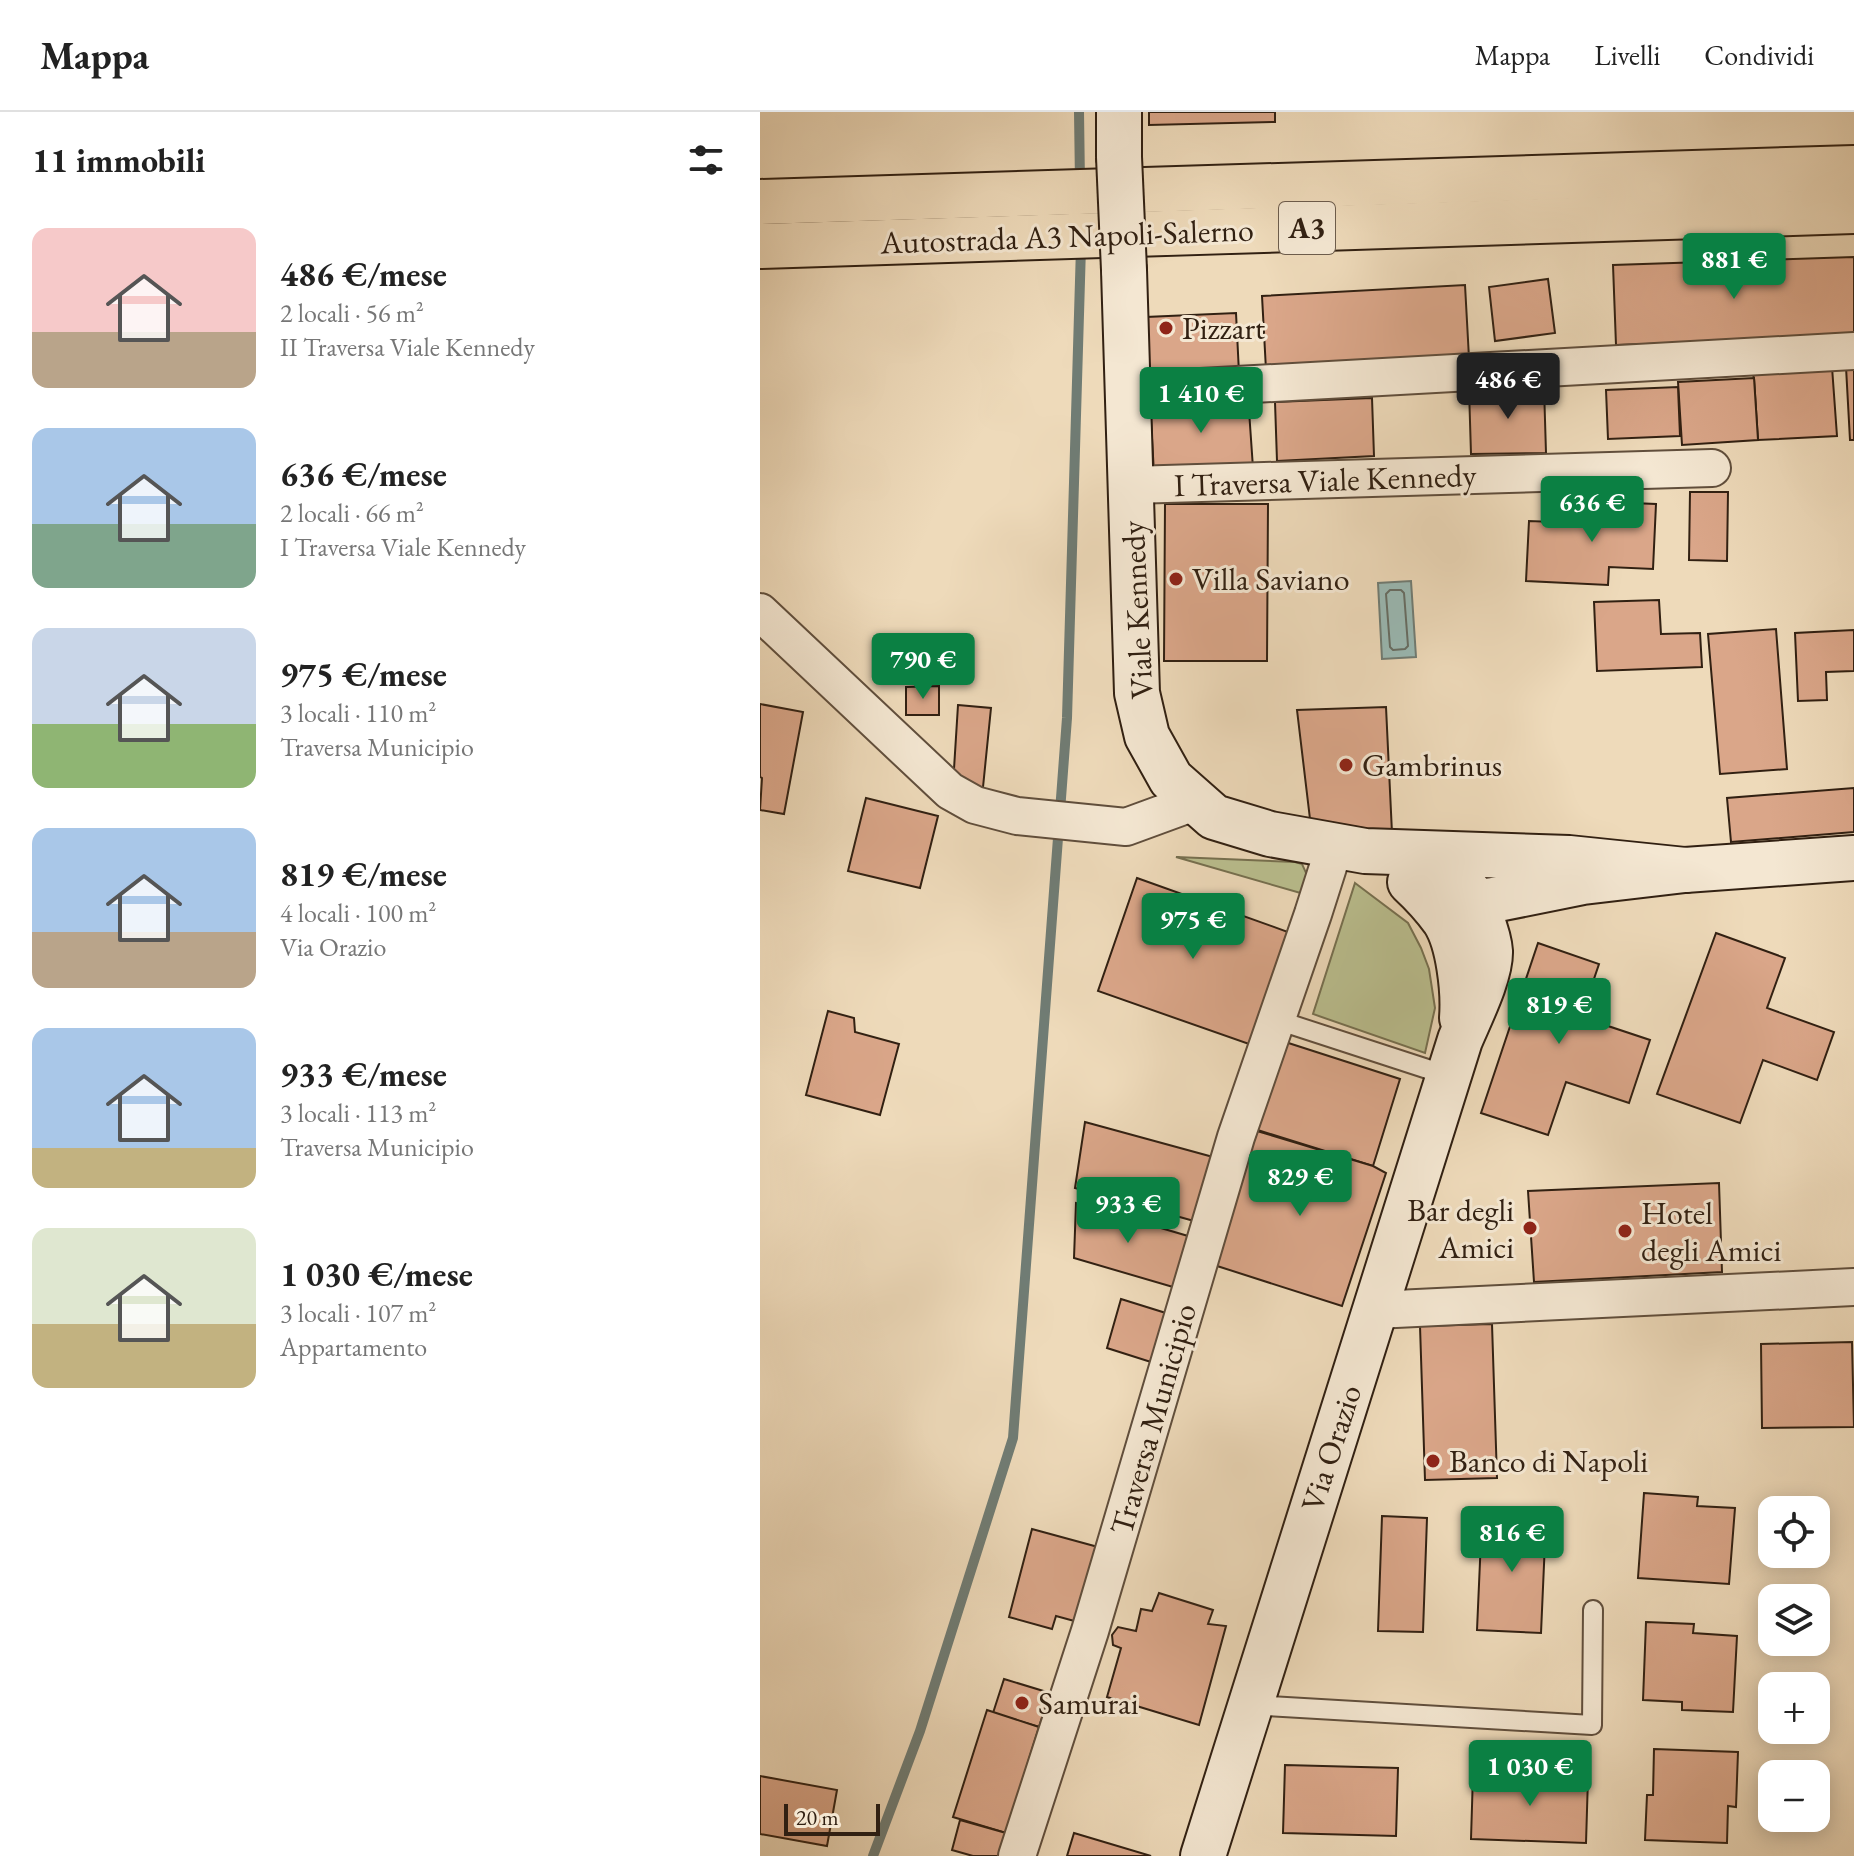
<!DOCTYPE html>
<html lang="it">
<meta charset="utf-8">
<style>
:root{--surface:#fff;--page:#f2f2f2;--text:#222;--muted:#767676;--line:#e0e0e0;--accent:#0b8043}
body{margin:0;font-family:"EB Garamond",serif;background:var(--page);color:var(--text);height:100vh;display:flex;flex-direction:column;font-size:30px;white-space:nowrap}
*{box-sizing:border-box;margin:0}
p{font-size:26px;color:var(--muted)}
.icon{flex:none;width:44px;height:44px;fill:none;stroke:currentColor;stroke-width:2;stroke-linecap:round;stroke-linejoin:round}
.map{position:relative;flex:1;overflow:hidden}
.sheet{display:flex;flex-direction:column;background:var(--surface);width:760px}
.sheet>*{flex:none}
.controls{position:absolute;left:998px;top:1384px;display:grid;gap:16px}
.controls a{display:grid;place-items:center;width:72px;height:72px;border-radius:16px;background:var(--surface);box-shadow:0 4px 20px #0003;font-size:40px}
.scale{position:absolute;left:24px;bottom:20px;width:96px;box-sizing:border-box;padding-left:8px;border:4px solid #312012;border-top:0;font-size:22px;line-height:28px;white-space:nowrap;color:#312012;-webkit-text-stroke:6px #f4e7d2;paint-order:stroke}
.price{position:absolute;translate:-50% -68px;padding:0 18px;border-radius:8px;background:var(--accent);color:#fff;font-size:26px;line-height:52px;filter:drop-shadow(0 2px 4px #0008)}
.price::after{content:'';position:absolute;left:50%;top:48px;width:24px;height:18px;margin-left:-12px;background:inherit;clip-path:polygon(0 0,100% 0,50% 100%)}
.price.current{background:#222;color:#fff}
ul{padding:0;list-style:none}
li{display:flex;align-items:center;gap:24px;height:200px;padding:0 32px}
li span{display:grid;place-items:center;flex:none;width:224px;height:160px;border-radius:16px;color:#555}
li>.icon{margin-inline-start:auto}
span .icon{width:96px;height:96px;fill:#fffc;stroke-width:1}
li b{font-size:34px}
h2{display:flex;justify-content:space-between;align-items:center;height:96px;padding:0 32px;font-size:34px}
header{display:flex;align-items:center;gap:48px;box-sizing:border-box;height:112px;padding:0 40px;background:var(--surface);border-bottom:2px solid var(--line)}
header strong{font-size:38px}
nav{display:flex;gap:44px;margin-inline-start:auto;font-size:28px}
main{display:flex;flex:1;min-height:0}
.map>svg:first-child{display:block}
.green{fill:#babf8f;stroke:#767050;stroke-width:2}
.water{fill:#9abab5;stroke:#707c74;stroke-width:2}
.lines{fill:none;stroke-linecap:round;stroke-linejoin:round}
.shore{stroke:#666d64;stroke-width:2}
.stream{stroke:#707c74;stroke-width:10}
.building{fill:#daa689;stroke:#312012;stroke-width:2}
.lane-casing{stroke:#604e3c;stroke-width:22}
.street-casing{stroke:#604e3c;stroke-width:40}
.secondary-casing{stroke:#312012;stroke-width:48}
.highway-casing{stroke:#312012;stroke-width:48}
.lane{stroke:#f4e7d2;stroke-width:18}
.street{stroke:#f4e7d2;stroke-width:36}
.secondary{stroke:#f4e7d2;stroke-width:44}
.highway{stroke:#eedaba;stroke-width:44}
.secondary-bridge-casing{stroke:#312012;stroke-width:48;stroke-linecap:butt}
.secondary-bridge{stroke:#f4e7d2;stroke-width:44}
.poi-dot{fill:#8f2418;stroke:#f4e7d2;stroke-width:3}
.labels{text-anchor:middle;stroke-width:6;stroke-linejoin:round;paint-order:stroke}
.shield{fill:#f4e7d2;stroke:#6c5c4c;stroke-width:2}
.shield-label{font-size:30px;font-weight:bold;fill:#312012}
.street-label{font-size:32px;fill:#312012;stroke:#f4e7d2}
.poi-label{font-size:32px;fill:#312012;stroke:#f4e7d2;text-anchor:start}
</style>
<header>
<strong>Mappa</strong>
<nav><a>Mappa</a><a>Livelli</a><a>Condividi</a></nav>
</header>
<main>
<section class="sheet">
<h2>11 immobili<svg class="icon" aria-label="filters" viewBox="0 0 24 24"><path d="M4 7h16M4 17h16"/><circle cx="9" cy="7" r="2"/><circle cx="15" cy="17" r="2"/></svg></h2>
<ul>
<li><span style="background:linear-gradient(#f6c9c9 65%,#b9a48a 0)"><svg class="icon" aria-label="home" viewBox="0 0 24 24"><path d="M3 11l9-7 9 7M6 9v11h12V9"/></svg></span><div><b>486 €/mese</b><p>2 locali · 56 m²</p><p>II Traversa Viale Kennedy</p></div></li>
<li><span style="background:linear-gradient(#a9c7e8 60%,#7fa58c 0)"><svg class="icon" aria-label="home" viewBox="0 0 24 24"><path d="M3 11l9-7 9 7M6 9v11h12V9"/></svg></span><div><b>636 €/mese</b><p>2 locali · 66 m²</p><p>I Traversa Viale Kennedy</p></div></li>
<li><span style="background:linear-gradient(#c9d6e8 60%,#8fb573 0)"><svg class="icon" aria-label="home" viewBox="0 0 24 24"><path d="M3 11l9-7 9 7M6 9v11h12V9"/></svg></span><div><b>975 €/mese</b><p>3 locali · 110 m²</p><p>Traversa Municipio</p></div></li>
<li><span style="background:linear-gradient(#a9c7e8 65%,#b9a48a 0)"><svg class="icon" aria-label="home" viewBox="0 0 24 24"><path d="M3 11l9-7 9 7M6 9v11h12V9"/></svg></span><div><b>819 €/mese</b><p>4 locali · 100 m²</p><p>Via Orazio</p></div></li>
<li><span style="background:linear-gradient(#a9c7e8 75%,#c2b280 0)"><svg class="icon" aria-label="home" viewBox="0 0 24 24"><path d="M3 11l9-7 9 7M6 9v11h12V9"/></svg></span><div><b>933 €/mese</b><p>3 locali · 113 m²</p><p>Traversa Municipio</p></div></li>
<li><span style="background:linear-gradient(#dfe7d0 60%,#c2b280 0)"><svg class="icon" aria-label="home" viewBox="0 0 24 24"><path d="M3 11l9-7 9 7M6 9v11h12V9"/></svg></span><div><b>1 030 €/mese</b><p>3 locali · 107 m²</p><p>Appartamento</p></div></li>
</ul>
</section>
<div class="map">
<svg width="1094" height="1744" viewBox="0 0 1094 1744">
<rect width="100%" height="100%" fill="#eedaba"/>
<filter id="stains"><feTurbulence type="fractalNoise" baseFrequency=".0025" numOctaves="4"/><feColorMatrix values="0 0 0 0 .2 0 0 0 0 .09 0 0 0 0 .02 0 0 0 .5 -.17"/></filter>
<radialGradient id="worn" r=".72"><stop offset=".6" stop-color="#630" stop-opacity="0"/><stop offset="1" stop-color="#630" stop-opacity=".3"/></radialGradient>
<g class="green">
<polygon points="416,745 535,750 542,752 548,765 544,782"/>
<polygon points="595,771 648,811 661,836 669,857 675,896 665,941 553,902"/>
</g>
<polygon class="water" points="651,469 656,545 622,547 618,471"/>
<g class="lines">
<polygon class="shore" points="630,478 641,478 644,481 648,534 645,537 633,538 630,535 626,482"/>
<g class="stream">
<polyline points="319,0 320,71"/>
<polyline points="113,1744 160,1619 253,1326 307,606 321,135"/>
</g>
</g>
<g class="building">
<polygon points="389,0 515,0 515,10 389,13"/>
<polygon points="1094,145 1094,225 856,233 853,153"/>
<polygon points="788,167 795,221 735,229 729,175"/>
<polygon points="705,173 709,246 506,258 502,184"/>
<polygon points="476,201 479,261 390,265 386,205"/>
<polygon points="1072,255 1077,324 998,328 994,266 992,260"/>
<polygon points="1086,255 1094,255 1094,328 1090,328"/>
<polygon points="994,266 998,328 922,333 918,270"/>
<polygon points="784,275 786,341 711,342 709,277"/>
<polygon points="918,275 920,324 848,327 846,278"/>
<polygon points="488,284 493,356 394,362 390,290"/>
<polygon points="612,286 614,344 517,349 515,290"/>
<polygon points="930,380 968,380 967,449 929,448"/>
<polygon points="822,389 896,392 893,457 849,455 848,473 766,469 769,409 821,411"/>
<polygon points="405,392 508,392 507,549 404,549"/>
<polygon points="899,488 901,522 940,521 942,555 837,559 834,490"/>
<polygon points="1016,517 1027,657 960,662 948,522"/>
<polygon points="1094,518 1094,559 1066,560 1067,588 1038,589 1035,521"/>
<polygon points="179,574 179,603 146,603 146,575"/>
<polygon points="0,592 43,600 24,702 0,698 2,666 0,665"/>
<polygon points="198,593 231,596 222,685 193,673"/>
<polygon points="626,595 632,721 550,707 537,598"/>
<polygon points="1094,676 1094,720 971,730 967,686"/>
<polygon points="106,686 178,704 160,776 88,759"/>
<polygon points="377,766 528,820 489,932 338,879"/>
<polygon points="956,821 1025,846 1007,896 1074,920 1057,968 1003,948 980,1011 897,982"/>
<polygon points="778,831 839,852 821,905 890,928 869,991 806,970 788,1023 721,1001"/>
<polygon points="68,899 94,906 95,920 139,932 120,1003 46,983"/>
<polygon points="516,927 640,967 613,1054 488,1015"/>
<polygon points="325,1010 453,1045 434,1109 315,1076"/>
<polygon points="497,1019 613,1054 626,1061 582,1194 454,1153"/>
<polygon points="959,1071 962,1160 774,1170 768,1079"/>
<polygon points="316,1091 428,1124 413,1175 314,1146"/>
<polygon points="361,1187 409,1202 394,1251 347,1236"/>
<polygon points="732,1212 737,1366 665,1368 660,1214"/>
<polygon points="1092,1230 1094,1315 1002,1316 1001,1232"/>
<polygon points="884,1381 938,1385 937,1394 975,1396 969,1472 878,1466"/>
<polygon points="622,1404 667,1406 663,1520 618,1519"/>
<polygon points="722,1404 786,1407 781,1521 717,1518"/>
<polygon points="272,1417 338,1435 318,1510 296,1504 292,1517 249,1505"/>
<polygon points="399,1481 453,1498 448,1512 466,1514 439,1613 347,1585 361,1536 353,1533 352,1523 358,1515 376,1519 381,1497 392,1499"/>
<polygon points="886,1510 934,1512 933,1521 977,1524 973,1600 922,1598 922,1590 883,1588"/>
<polygon points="244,1567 290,1581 279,1615 233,1601"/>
<polygon points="227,1598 279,1615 246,1721 193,1705"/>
<polygon points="894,1637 978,1640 976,1695 968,1694 967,1731 885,1728 887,1683 893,1683"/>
<polygon points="525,1653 638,1656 636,1724 523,1721"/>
<polygon points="713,1662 828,1665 826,1731 711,1727"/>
<polygon points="0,1664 77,1678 67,1734 0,1722"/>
<polygon points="200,1708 246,1721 239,1744 213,1744 192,1738"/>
<polygon points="314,1721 391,1744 307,1744"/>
</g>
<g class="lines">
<defs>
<g id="lane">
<polyline points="517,908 689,964"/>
<polyline points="491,1593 832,1613 833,1498"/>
</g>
<g id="street">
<polyline points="368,279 1094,239"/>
<polyline points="371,373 952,356"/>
<polyline points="0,500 190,679 215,693 257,704 366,715 437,689"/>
<polyline points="615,1198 1094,1175"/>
<polyline points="257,1744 330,1519 476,1025 553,802 575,733"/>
</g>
<g id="secondary">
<polyline points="359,0 359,45"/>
<polyline points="364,158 377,581 387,624 411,667 454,705 510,722 605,739 809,746 925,758"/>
<path d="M 650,770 C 663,782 674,794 684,808 C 699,831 704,879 702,906"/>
<polyline points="665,784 728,789 823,770 925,758 1094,746"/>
<path d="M 443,1744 L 700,928 C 710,904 731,863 730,839 C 729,823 715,787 705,775 C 695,762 681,751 667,742"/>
</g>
<g id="highway">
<polyline points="0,90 1094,56"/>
<polyline points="0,134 1094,99"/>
</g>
</defs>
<use href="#lane" class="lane-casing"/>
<use href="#street" class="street-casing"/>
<use href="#secondary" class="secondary-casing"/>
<use href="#highway" class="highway-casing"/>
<use href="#lane" class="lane"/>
<use href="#street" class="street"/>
<use href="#secondary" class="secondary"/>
<use href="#highway" class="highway"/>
<defs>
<polyline id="secondary-bridge" points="359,45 364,158"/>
</defs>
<use href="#secondary-bridge" class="secondary-bridge-casing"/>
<use href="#secondary-bridge" class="secondary-bridge"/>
</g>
<g class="poi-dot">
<circle cx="406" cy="216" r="8"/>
<circle cx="416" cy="467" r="8"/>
<circle cx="586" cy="653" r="8"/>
<circle cx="770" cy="1116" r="8"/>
<circle cx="865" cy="1119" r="8"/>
<circle cx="673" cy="1349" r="8"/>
<circle cx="262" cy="1591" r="8"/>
</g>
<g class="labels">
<rect class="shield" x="519" y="90" width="56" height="52" rx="6"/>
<g class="shield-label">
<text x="547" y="126">A3</text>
</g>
<g class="street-label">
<text transform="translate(307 124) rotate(-2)" y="11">Autostrada A3 Napoli-Salerno</text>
<text transform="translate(565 368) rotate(-2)" y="11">I Traversa Viale Kennedy</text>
<text transform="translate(377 498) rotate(-93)" y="11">Viale Kennedy</text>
<text transform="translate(393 1307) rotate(-74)" y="11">Traversa Municipio</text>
<text transform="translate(571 1336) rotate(-72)" y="11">Via Orazio</text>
</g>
<g class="poi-label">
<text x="422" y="227">Pizzart</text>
<text x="432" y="478">Villa Saviano</text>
<text x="602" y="664">Gambrinus</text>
<text x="754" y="1109" text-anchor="end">Bar degli<tspan x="754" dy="37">Amici</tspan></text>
<text x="881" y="1112">Hotel<tspan x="881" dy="37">degli Amici</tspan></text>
<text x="689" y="1360">Banco di Napoli</text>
<text x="278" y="1602">Samurai</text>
</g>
</g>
<rect width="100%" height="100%" filter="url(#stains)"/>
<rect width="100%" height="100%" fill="url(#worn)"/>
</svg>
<div class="controls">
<a><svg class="icon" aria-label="locate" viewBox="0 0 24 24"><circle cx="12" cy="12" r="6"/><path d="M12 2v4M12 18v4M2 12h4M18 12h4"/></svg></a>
<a><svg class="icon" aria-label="layers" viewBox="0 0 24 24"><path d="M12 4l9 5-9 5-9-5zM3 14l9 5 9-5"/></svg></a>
<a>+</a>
<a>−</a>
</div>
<div class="scale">20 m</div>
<b class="price" style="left:974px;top:189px">881 €</b>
<b class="price current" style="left:748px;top:309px">486 €</b>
<b class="price" style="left:441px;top:323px">1 410 €</b>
<b class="price" style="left:832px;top:432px">636 €</b>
<b class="price" style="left:163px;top:589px">790 €</b>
<b class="price" style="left:433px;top:849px">975 €</b>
<b class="price" style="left:799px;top:934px">819 €</b>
<b class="price" style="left:540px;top:1106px">829 €</b>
<b class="price" style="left:368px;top:1133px">933 €</b>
<b class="price" style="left:752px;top:1462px">816 €</b>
<b class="price" style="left:770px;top:1696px">1 030 €</b>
</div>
</main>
